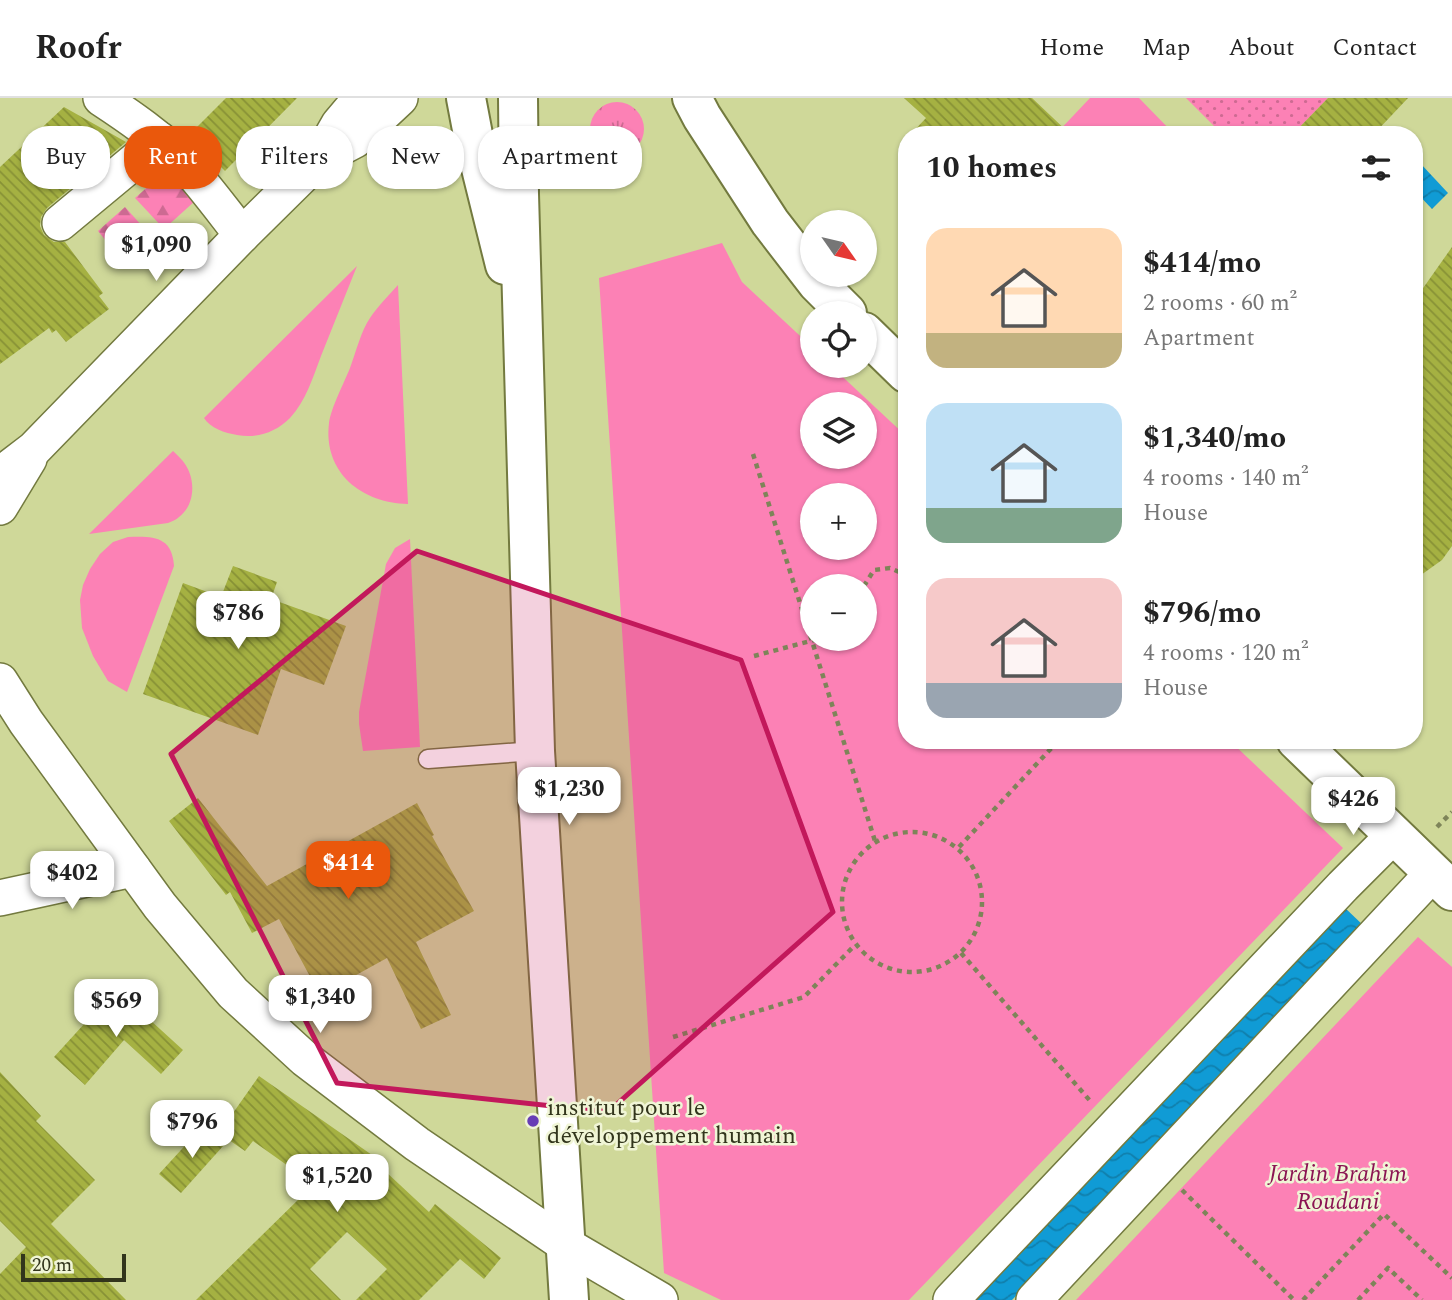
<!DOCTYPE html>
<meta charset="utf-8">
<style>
:root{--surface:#fff;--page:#f6f6f6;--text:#222;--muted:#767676;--line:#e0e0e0;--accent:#ea580c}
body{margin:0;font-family:Spectral,serif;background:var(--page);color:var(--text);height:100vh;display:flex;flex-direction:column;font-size:26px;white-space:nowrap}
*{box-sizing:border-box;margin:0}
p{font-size:23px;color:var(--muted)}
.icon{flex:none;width:38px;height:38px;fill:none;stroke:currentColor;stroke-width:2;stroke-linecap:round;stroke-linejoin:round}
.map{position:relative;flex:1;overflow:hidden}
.details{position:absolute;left:898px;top:28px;width:525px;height:623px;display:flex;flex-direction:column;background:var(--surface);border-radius:28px;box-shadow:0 2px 5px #0004}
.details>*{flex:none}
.hud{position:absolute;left:21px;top:28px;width:665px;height:63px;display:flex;gap:14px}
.needle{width:46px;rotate:124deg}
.controls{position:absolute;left:800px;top:112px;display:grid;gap:14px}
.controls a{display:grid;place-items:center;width:77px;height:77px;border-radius:50%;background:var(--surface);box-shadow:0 2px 5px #0004;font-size:35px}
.scale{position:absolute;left:21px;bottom:18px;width:105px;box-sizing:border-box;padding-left:7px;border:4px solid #32351c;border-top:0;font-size:19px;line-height:24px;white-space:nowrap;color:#32351c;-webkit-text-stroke:5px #f0f5d6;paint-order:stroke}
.price{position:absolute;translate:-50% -60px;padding:0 16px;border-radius:14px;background:#fff;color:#222;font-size:23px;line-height:46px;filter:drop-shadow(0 2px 4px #0008)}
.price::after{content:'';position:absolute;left:50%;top:42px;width:21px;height:16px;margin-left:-10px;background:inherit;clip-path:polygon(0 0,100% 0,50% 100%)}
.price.selected{background:var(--accent);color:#fff}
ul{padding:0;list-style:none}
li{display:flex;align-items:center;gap:21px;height:175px;padding:0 28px}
li span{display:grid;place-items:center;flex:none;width:196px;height:140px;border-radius:21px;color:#555}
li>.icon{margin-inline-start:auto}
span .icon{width:84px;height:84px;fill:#fffc;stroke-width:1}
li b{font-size:30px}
h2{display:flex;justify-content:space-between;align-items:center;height:84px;padding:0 28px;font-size:30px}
.pill{padding:0 24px;border-radius:28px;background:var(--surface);box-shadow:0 2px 5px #0004;font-size:24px;line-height:63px}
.pill.selected{background:var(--accent);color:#fff}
header{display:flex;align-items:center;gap:42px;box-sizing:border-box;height:98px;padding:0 35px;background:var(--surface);border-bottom:2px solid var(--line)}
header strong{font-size:33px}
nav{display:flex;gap:38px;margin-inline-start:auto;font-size:24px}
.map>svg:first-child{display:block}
.grass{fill:url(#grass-tufts)}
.forest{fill:url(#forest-firs)}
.park{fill:url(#park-dots)}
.garden{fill:#fc81b5;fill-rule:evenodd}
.water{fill:url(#water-waves)}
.building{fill:url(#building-back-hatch)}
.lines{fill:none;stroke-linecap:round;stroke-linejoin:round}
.lane-casing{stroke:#737a3f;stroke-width:21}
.street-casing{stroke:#737a3f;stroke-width:38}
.secondary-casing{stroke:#737a3f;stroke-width:42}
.path{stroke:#7e8459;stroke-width:4.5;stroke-dasharray:5 5;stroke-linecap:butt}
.lane{stroke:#fff;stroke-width:18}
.street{stroke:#fff;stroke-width:35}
.secondary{stroke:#fff;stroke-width:38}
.marked{fill:#c2185b;fill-opacity:0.2;stroke:#c2185b;stroke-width:5;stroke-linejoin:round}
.poi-dot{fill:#673db5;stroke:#f0f5d6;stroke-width:2.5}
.labels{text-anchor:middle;stroke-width:5;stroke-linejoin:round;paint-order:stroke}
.poi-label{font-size:24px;fill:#32351c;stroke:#f0f5d6;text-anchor:start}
.park-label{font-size:24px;font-style:italic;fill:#8b1553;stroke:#f0f5d6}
</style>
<header>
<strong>Roofr</strong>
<nav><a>Home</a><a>Map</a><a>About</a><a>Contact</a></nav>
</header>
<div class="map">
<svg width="1452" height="1202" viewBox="0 0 1452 1202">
<defs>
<pattern id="grass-tufts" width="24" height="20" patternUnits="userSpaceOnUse" patternTransform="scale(1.75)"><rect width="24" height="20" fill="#fc81b5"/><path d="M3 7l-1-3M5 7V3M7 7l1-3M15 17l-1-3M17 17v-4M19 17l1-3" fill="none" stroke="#cd6a92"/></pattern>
<pattern id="forest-firs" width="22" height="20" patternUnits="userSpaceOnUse" patternTransform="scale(1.75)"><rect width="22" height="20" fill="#fc81b5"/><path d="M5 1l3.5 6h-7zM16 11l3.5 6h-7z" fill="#cd6a92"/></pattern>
<pattern id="park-dots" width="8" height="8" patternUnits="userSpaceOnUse" patternTransform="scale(1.75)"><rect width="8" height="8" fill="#fc81b5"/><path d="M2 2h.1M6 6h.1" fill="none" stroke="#cd6a92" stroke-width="1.8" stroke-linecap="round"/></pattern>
<pattern id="water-waves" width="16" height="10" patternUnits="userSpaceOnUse" patternTransform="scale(1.75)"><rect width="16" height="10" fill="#109bd5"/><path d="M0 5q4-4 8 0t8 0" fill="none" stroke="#107fac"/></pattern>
<pattern id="building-back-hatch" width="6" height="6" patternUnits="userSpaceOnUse" patternTransform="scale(1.75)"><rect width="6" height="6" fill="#a5b142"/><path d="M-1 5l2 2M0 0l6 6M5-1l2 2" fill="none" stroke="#879136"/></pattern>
</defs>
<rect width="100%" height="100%" fill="#cfd899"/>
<circle class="grass" cx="617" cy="31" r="27"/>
<g class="forest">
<polygon points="167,72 195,103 164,131 135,100"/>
<polygon points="125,109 153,140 124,165 98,133"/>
</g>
<polygon class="park" points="1186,0 1328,0 1292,37 1223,37"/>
<g class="garden">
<polygon points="1090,0 1139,0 1175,37 1055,37"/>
<path d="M 722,145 L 742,184 L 812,249 L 812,268 L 831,268 L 906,338 L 906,642 L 1229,642 L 1343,750 L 909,1202 L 721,1202 L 664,1175 L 599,180 ZM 864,306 L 864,359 L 812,359 L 812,306 ZM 864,397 L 864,450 L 812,450 L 812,397 ZM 864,488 L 864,541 L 812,541 L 812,488 Z"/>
<path d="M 357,168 C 345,198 333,228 321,258 C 313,279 306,303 290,320 C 276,334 257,341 237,337 C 225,335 210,330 204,320 Z"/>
<path d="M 398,187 L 408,406 C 362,405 323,375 329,325 C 331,310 344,285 350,270 C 356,254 361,233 370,220 C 378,208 389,197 398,187 Z"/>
<path d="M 173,353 C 177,357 182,361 185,366 C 196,382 195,407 179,419 C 176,422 172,423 168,425 L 89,436 Z"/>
<path d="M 128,439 C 153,438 172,438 174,468 L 127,594 L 108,583 L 93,558 L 82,530 L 80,502 L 83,487 L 90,471 L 100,456 L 113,444 Z"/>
<polygon points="410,441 420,649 363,653 359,626 359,614 386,466 395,450"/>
<polygon points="1418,839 1452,869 1452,1202 1076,1202"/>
</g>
<g class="water">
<polygon points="1414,62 1420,65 1448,95 1432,111 1414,92"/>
<polygon points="1343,808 1365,829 1012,1202 970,1202"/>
</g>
<g class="building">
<polygon points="226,0 297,0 225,73 189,37"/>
<polygon points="904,0 1032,0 1071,37 910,37 926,20"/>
<polygon points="1328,0 1408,0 1373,37 1292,37"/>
<polygon points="64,9 126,44 47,110 41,119 40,128 44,137 54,144 65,144 103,195 99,198 109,211 66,244 56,232 52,235 49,230 0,266 0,69"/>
<polygon points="1452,149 1452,448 1442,462 1414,482 1414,203"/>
<polygon points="233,468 277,484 271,501 346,528 324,587 281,571 258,637 143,596 183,485 221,499"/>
<polygon points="198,700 267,788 417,705 434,737 432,738 474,813 416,844 451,917 421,931 387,860 320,897 279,821 252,835 230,794 226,797 169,723"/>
<polygon points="116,891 183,952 161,976 124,942 85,987 54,959"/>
<polygon points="0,974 41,1018 36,1023 95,1082 51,1126 126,1202 0,1202 0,1176 26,1149 0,1123"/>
<polygon points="259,978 372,1057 370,1059 429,1114 435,1106 501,1160 484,1181 460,1161 419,1202 356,1202 387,1171 347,1134 310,1171 341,1202 196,1202 303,1097 290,1087 298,1075 253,1043 245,1053 219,1035"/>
<polygon points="203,1028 224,1047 181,1095 159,1076"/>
</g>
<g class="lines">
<defs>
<polyline id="lane" points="428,661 535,653"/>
<g id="street">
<path d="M 101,0 C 130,19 159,39 183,64 C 204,87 223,113 242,137"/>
<polyline points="323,54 339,26 361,0"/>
<polyline points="60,125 160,42"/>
<polyline points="0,377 34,351 242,137 319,61 355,42 400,0"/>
<polyline points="0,409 29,361"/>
<polyline points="0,583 26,624 160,808 233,895 305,961 417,1046 566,1147 660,1202"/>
<polyline points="0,800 133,771"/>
<polyline points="951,1202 1343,788 1394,737"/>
<polyline points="1034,1202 1433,775"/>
</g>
<g id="secondary">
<polyline points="466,0 474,42 505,167"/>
<polyline points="518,0 519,96 535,653 569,1202"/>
<polyline points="692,0 702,19 770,124 817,185 847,215"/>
<polyline points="864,234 906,275"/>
<polyline points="1296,642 1452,793"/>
</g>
</defs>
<use href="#lane" class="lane-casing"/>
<use href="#street" class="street-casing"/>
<use href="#secondary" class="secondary-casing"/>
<g class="path">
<polyline points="753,356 875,743"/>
<polyline points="864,488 874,472 890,470 906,477"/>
<polyline points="754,558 818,541"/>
<polyline points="1437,729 1452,714"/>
<circle cx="912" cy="804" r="70"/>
<polyline points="959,749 1059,642"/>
<polyline points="961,855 1092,1005"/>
<polyline points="673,939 804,899 855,847"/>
<polyline points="1182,1092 1294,1202"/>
<polyline points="1303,1202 1384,1116 1452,1180"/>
<polyline points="1358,1202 1388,1170 1422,1202"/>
</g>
<use href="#lane" class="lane"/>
<use href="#street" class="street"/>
<use href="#secondary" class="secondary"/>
</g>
<path class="marked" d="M 417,453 L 741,562 L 833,814 L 608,1014 L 337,985 L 171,656 Z"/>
<circle class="poi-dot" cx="533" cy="1023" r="7"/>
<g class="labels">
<g class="poi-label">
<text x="547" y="1017">institut pour le<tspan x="547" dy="28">développement humain</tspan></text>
</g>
<g class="park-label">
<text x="1338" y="1083">Jardin Brahim<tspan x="1338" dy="28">Roudani</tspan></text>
</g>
</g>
</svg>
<div class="controls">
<a><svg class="needle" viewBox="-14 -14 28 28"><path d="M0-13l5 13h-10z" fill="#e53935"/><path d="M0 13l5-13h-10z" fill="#767676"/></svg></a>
<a><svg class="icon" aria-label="locate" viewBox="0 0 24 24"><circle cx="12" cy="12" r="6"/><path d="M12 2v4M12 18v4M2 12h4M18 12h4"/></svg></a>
<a><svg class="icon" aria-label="layers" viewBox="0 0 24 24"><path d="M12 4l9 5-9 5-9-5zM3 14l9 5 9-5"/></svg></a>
<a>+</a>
<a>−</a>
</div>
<div class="scale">20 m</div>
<b class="price" style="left:156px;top:185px">$1,090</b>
<b class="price" style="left:238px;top:553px">$786</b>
<b class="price" style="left:569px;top:729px">$1,230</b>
<b class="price" style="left:1353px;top:739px">$426</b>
<b class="price selected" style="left:348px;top:803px">$414</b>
<b class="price" style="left:72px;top:813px">$402</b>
<b class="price" style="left:320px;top:937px">$1,340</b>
<b class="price" style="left:116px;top:941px">$569</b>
<b class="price" style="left:192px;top:1062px">$796</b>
<b class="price" style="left:337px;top:1116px">$1,520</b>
<div class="hud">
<a class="pill">Buy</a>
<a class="pill selected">Rent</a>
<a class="pill">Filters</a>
<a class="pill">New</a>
<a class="pill">Apartment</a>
</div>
<section class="details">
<h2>10 homes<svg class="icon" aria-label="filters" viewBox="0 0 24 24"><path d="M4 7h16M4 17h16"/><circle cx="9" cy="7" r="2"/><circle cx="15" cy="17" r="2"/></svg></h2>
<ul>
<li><span style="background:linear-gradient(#ffd9b3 75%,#c2b280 0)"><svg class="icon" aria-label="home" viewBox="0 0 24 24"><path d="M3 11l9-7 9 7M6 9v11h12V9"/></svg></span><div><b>$414/mo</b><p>2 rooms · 60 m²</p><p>Apartment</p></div></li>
<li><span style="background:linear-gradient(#bfe0f5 75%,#7fa58c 0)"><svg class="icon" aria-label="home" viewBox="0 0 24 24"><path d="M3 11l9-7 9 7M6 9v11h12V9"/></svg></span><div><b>$1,340/mo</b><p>4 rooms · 140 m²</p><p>House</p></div></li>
<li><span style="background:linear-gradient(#f6c9c9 75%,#9aa5b1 0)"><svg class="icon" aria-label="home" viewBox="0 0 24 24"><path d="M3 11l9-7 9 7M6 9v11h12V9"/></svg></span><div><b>$796/mo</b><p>4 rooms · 120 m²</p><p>House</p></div></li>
</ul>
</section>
</div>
